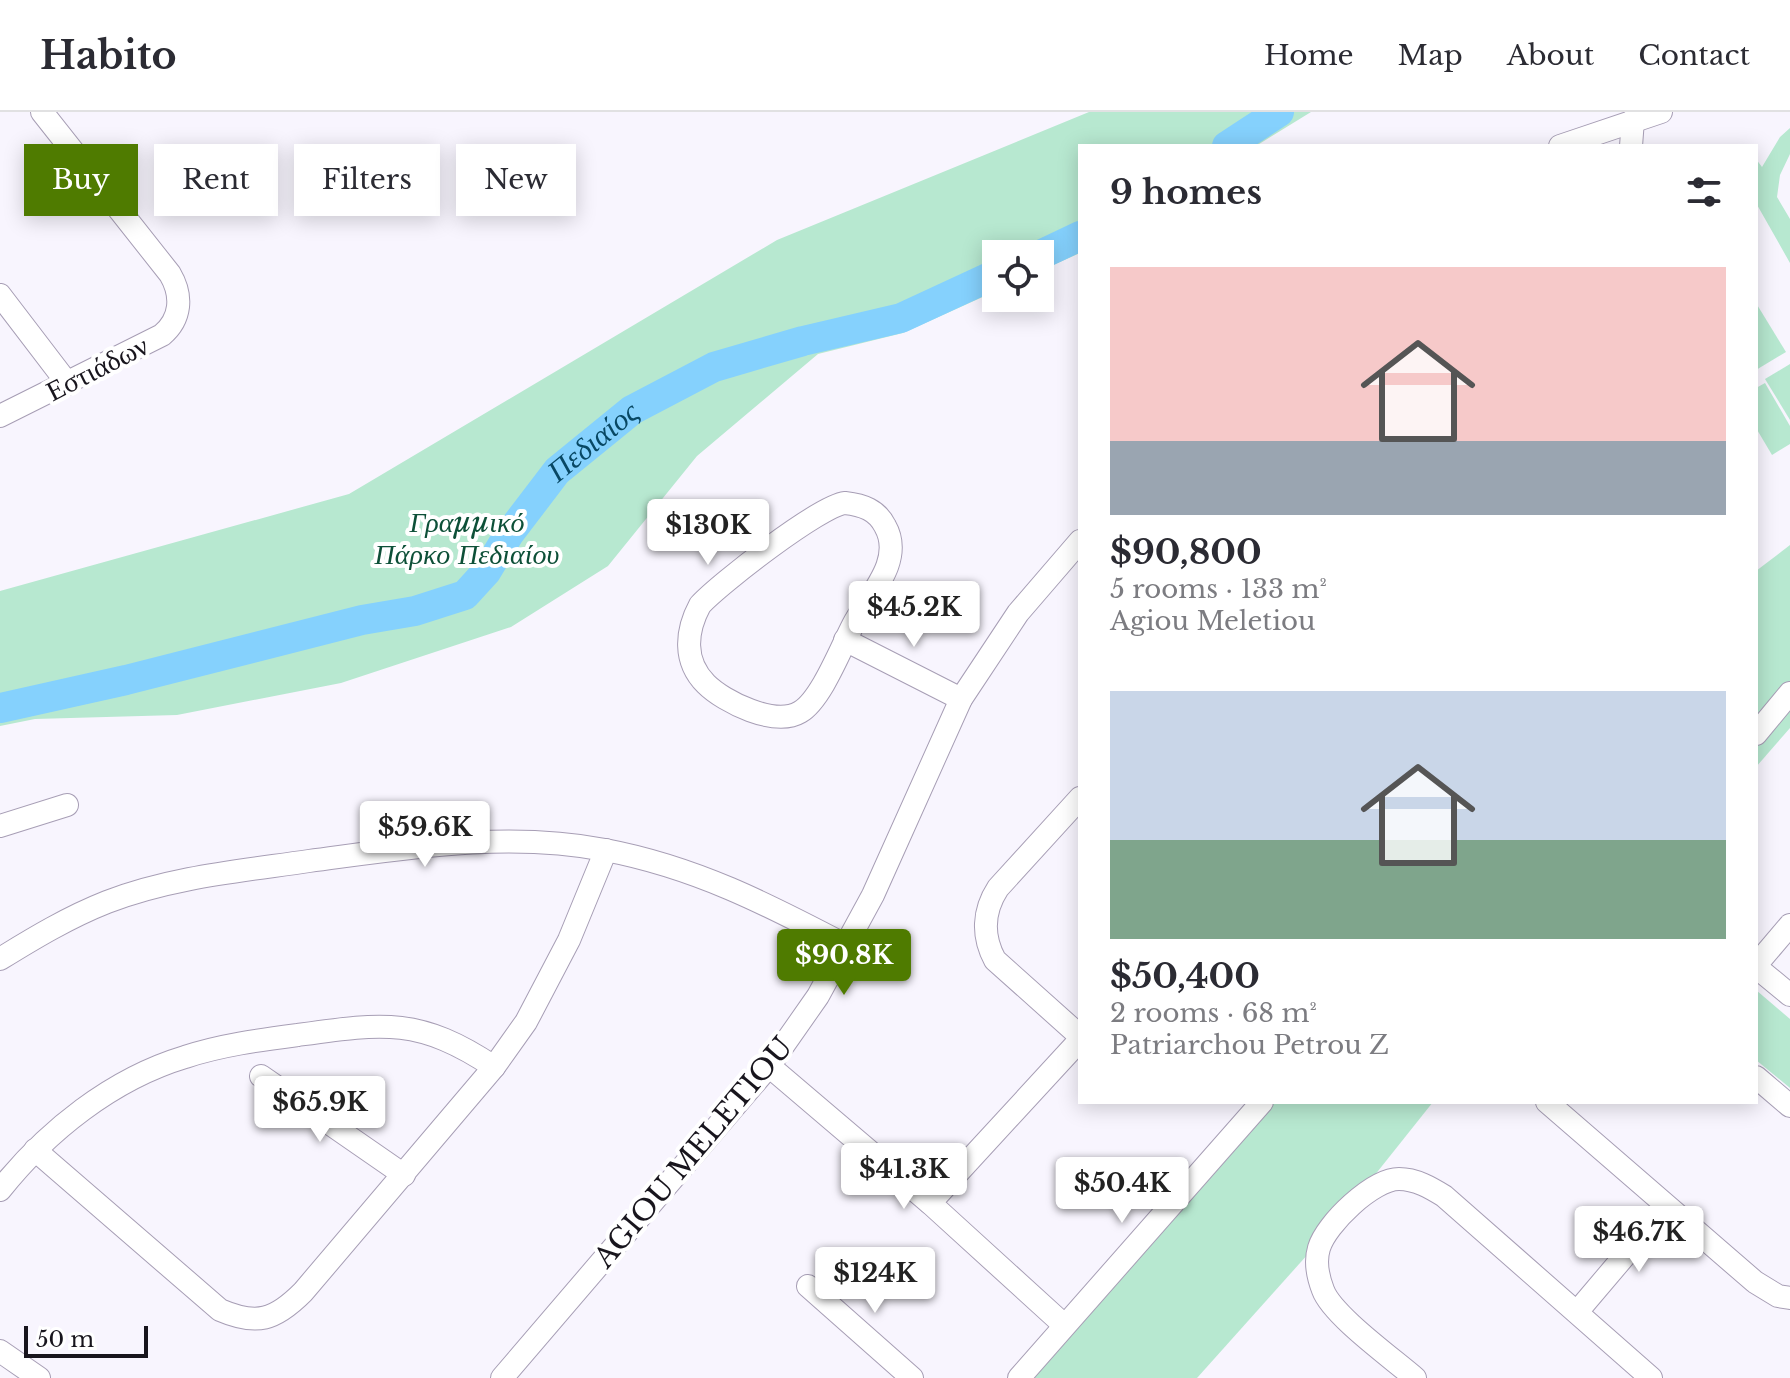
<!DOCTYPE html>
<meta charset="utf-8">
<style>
:root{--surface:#fff;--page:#f7f7f7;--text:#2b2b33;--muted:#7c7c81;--line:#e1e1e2;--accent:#4f7b00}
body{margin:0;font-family:"Libre Baskerville",serif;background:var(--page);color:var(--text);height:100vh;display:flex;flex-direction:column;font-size:30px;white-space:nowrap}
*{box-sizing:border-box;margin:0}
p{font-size:26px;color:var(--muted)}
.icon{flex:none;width:44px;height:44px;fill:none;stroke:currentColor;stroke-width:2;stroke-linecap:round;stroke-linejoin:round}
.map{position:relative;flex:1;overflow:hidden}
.details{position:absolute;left:1078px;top:32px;width:680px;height:960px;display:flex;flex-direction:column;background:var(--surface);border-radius:0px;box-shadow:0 4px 20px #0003}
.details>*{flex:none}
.banner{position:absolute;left:24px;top:32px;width:760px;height:72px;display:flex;gap:16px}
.tools{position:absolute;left:982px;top:128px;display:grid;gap:16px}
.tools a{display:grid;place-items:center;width:72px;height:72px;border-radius:0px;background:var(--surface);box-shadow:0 4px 20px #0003;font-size:40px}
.scale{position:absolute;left:24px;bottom:20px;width:124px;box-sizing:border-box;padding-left:8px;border:4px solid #18151d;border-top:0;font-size:22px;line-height:28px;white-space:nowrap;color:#18151d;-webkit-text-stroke:6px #fff;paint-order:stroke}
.price{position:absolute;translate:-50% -68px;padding:0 18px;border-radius:8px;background:#fff;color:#222;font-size:26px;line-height:52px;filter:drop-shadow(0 2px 4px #0008)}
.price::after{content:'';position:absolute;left:50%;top:48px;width:24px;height:18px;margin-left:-12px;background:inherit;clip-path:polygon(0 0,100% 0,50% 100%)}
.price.on{background:var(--accent);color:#fff}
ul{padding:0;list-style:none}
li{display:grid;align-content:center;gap:16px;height:424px;padding:0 32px}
li span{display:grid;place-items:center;height:248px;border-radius:0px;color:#555}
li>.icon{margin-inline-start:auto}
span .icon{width:144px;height:144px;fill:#fffc;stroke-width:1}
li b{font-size:34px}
h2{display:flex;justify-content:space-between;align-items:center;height:96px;padding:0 32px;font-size:34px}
.tag{padding:0 28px;border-radius:0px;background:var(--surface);box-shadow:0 4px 20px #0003;font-size:28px;line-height:72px}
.tag.on{background:var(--accent);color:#fff}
header{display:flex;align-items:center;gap:48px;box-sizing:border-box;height:112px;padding:0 40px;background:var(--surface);border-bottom:2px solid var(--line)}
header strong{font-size:38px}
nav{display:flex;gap:44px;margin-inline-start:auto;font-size:28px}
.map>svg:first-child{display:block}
.green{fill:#b7e8d0}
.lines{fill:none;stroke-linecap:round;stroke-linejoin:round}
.river{stroke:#85d1fd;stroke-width:30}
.minor-casing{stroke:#a79eb5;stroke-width:24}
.minor{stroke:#fff;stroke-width:22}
.labels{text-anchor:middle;stroke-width:8;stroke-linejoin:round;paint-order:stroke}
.street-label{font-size:28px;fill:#18151d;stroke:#fff}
.park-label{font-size:28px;font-style:italic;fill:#0d5038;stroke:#fff}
.water-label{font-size:30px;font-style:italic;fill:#084864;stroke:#fff}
</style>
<header>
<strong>Habito</strong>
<nav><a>Home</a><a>Map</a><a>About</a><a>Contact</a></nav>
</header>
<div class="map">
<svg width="1790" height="1266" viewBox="0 0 1790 1266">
<rect width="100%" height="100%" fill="#f8f5fe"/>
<g class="green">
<polygon points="1089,0 1311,0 1256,34 1080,34 1080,141 1040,159 1040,142 996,142 996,179 903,221 818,242 697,344 608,454 511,515 341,571 177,603 35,607 0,614 0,479 349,382 777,128"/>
<polygon points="1790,16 1790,42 1780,63 1777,85 1790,107 1790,151 1756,91 1756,47 1762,55 1780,25"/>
<polygon points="1756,191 1786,240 1756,258"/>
<polygon points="1790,252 1790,308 1765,267"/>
<polygon points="1765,271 1790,314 1790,332 1772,343 1756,316 1756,276"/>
<polygon points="1790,433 1790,616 1756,655 1756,459"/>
<polygon points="1756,878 1790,907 1790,976 1756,948"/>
<polygon points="1272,990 1433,990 1343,1103 1197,1266 1023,1266"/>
</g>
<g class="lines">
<g class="river">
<polyline points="1227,34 1279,0"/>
<polyline points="1040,143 1080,124"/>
<path id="s1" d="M 0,596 L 126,568 L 362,508 L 415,499 L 465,483 L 486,460 L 509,422 L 557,359 L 632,298 L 714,255 L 803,229 L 901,206 L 996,162"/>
</g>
<defs>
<g id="minor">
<polyline points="1560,34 1661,0"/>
<polyline points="1631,34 1633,8"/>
<polyline points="0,183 68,272"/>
<path d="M 0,304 L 162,223 C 181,207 183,184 170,162 L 42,0"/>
<path d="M 845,391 C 863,393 877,398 885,414 C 905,449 868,484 853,513 C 841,536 821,588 800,600 C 775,615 724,590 706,572 C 683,549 686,519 700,493 C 719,472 821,393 845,391 Z"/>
<polyline points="845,528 961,587"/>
<polyline points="1756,622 1790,581"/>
<path d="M 1080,686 L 998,776 C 983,799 982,824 995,848 L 1080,924"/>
<polyline points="0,714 67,693"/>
<path d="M 0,847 C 34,826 69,805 107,790 C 172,765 241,759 309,749 C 408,736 506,719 605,738 C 695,755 767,792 847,834"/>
<polyline points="1756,853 1790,813"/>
<polyline points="1756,855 1790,883"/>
<polyline points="769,954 930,1091 1064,1213"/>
<polyline points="261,964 404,1063"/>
<polyline points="1756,965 1790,994"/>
<polyline points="1547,990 1755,1170 1778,1184 1790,1186"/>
<path d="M 35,1038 L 220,1198 C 257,1214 275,1208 303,1180 L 494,955 L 526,910 L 569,828 L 606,738"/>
<path d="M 0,1078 C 47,1019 112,967 185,945 C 221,933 260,928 298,923 C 383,911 419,905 494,955"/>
<polyline points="930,1091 1080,928"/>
<polyline points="808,1174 912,1266"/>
<polyline points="1577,1200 1666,1095"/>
<polyline points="0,1239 39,1266"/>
<polyline points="502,1266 769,954 818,884 873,783 961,587 1018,501 1080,429"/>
<polyline points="1019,1266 1262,990"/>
<path d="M 1415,1266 C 1392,1246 1332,1203 1323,1178 C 1318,1165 1315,1149 1319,1136 C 1326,1112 1373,1067 1399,1067 C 1416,1067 1431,1076 1444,1084 L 1651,1266"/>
</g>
</defs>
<use href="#minor" class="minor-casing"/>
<use href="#minor" class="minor"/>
</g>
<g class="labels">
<g class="street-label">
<text transform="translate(97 256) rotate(-27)" y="10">Εστιάδων</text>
<text transform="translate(693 1040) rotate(-50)" y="10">AGIOU MELETIOU</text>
</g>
<g class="park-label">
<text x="467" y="420">Γραμμικό<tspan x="467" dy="32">Πάρκο Πεδιαίου</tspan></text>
</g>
<g class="water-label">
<text dy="10" stroke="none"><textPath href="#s1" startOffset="680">Πεδιαίος</textPath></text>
</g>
</g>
</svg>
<div class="tools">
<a><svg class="icon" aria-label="locate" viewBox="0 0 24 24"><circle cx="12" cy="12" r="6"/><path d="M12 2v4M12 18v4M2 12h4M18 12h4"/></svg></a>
</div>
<div class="scale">50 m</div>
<b class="price" style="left:708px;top:455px">$130K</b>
<b class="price" style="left:914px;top:537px">$45.2K</b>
<b class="price" style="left:425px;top:757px">$59.6K</b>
<b class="price on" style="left:844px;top:885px">$90.8K</b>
<b class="price" style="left:320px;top:1032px">$65.9K</b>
<b class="price" style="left:904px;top:1099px">$41.3K</b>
<b class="price" style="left:1122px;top:1113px">$50.4K</b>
<b class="price" style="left:1639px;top:1162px">$46.7K</b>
<b class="price" style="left:875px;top:1203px">$124K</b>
<div class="banner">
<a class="tag on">Buy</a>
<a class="tag">Rent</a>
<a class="tag">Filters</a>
<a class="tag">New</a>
</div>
<section class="details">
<h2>9 homes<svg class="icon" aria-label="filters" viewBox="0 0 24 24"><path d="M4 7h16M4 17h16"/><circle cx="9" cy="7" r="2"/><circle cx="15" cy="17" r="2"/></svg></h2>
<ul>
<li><span style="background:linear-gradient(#f6c9c9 70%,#9aa5b1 0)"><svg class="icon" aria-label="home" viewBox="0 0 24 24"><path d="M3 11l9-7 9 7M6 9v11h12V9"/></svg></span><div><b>$90,800</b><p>5 rooms · 133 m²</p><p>Agiou Meletiou</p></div></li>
<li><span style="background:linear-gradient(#c9d6e8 60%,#7fa58c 0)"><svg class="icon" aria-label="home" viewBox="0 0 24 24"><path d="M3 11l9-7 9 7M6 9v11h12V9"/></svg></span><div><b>$50,400</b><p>2 rooms · 68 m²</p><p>Patriarchou Petrou Z</p></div></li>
</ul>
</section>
</div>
